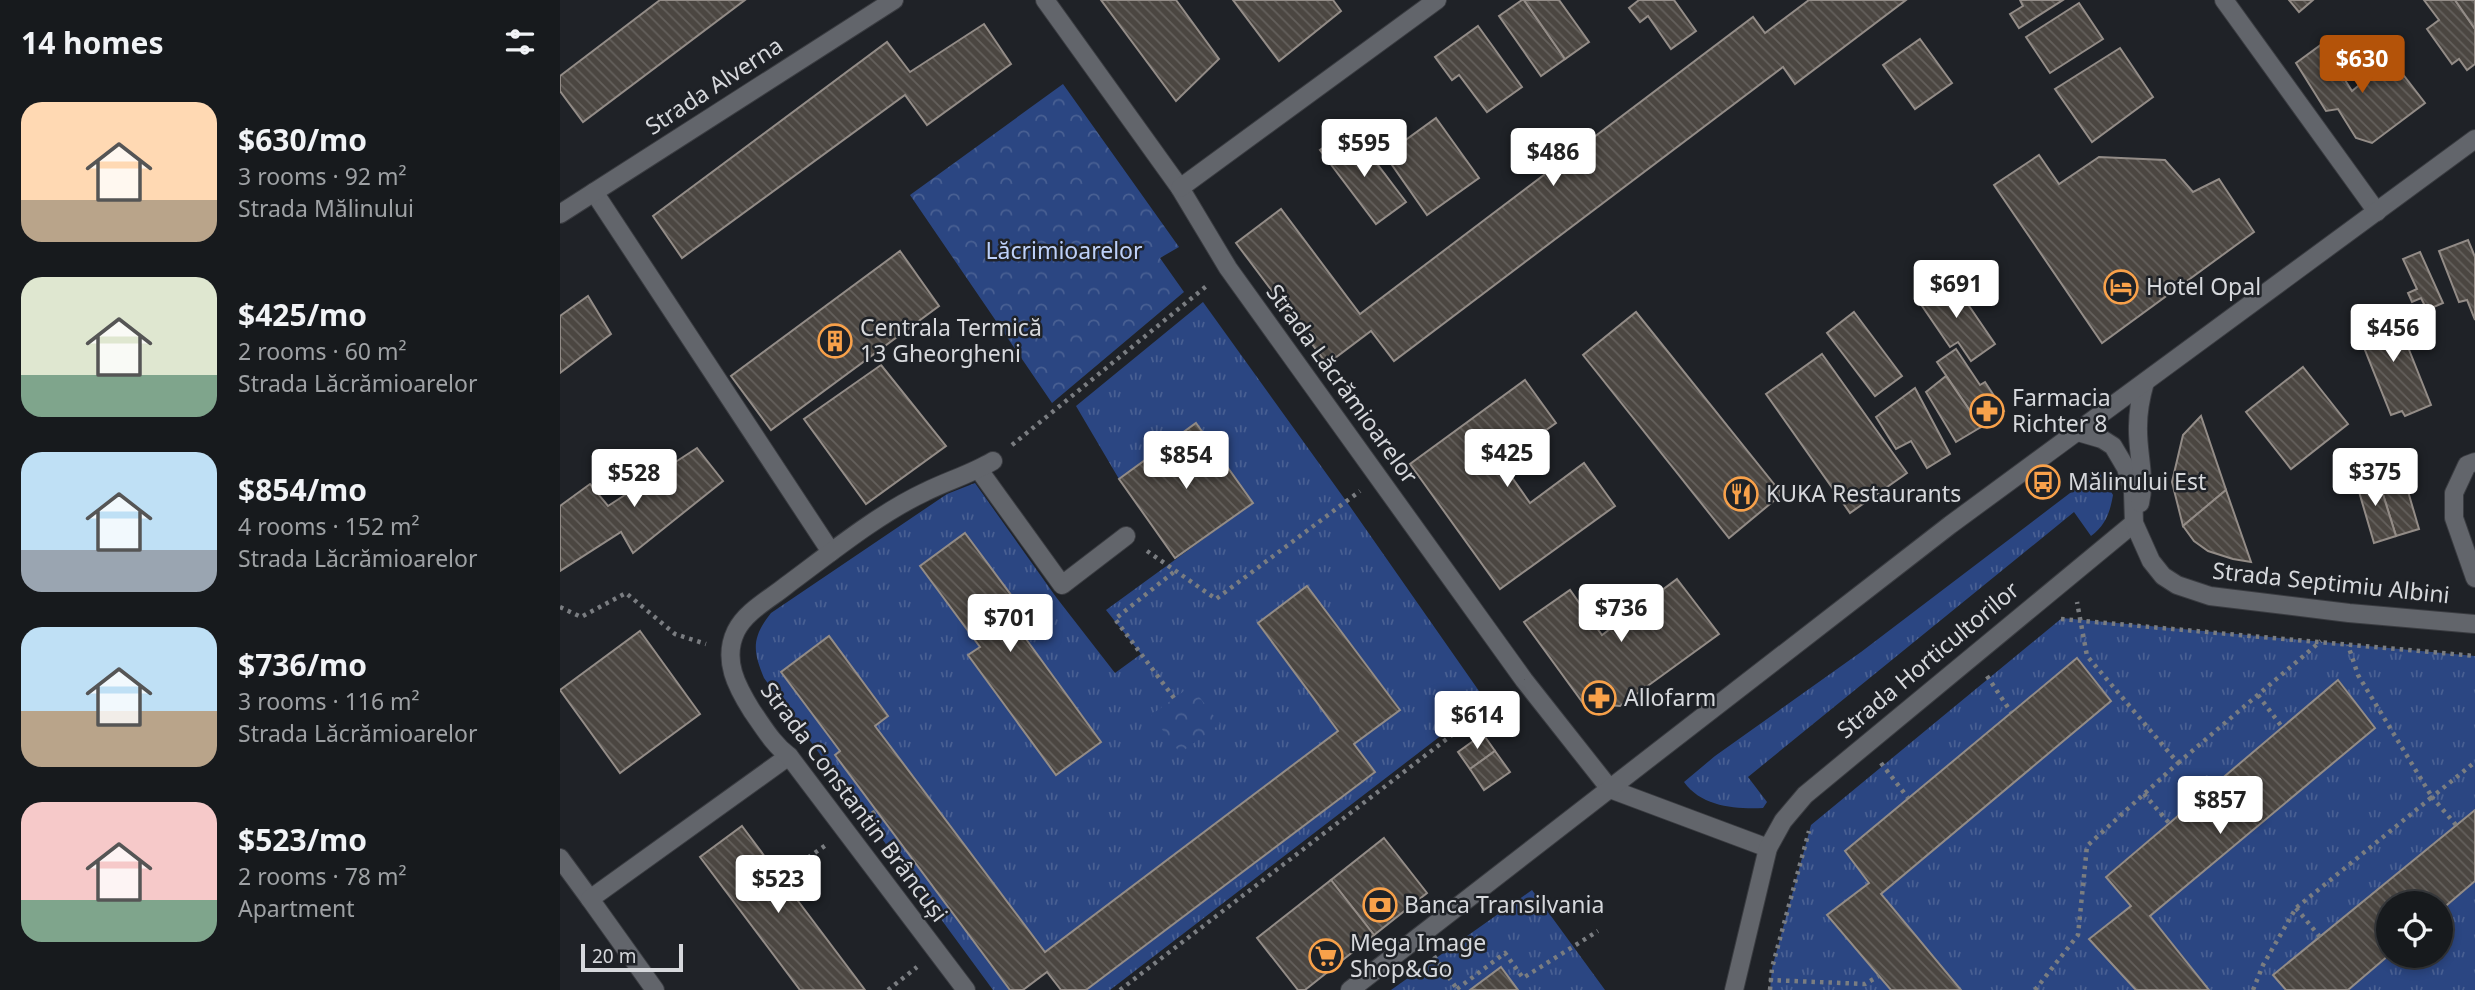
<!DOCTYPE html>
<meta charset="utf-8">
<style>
:root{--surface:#171a1d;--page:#202326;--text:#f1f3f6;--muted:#9ea1a4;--line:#36383b;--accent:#b45309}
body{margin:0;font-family:"Noto Sans",sans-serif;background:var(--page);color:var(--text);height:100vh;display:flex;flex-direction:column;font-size:26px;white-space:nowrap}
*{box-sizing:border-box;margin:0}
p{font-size:23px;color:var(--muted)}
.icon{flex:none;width:38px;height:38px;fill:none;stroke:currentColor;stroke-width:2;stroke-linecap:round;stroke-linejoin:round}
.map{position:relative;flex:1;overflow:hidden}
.panel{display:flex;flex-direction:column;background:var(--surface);width:560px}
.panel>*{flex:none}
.controls{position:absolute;left:1816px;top:891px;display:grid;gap:14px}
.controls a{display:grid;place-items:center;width:77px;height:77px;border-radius:50%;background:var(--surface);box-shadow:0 4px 10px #0003,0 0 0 2px var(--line);font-size:35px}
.scale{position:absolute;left:21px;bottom:18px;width:102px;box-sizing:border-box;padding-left:7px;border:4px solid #d6d8dc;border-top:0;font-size:19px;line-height:24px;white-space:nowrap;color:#d6d8dc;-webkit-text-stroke:5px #1f2227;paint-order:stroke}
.price{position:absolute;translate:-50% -60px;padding:0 16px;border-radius:7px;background:#fff;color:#222;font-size:23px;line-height:46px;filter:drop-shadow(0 2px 4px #0008)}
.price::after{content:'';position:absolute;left:50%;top:42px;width:21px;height:16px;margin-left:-10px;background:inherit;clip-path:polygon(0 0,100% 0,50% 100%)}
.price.on{background:var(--accent);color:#fff}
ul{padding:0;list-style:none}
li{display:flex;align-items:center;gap:21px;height:175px;padding:0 21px}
li span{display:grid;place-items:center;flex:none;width:196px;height:140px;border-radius:21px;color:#555}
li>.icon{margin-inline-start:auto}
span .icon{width:84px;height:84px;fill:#fffc;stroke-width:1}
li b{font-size:30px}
h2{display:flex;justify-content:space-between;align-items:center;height:84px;padding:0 21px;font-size:30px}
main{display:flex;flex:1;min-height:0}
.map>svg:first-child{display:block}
.grass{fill:url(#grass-tufts);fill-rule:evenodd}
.park{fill:url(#park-crowns)}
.building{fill:url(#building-back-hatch);stroke:#938c87;stroke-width:2}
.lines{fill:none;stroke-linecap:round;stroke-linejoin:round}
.service-casing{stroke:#3a3c41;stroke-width:20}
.minor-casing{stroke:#3a3c41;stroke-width:20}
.tertiary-casing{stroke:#3a3c41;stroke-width:20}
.secondary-casing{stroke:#3a3c41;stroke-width:20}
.path{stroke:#7a7d81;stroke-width:4.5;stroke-dasharray:3.5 5;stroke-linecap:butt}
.service{stroke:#62656b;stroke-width:18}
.minor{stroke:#62656b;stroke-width:18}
.tertiary{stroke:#62656b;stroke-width:18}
.secondary{stroke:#62656b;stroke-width:18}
.labels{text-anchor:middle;stroke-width:5;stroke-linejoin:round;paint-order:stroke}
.street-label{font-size:23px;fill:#d6d8dc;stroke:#1f2227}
.park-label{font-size:23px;fill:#bed1f9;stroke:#1f2227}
.poi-label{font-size:23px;fill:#d6d8dc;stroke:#1f2227;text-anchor:start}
</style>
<main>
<section class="panel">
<h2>14 homes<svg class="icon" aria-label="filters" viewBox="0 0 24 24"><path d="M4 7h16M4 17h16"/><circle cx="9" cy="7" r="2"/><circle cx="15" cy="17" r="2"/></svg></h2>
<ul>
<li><span style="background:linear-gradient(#ffd9b3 70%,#b9a48a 0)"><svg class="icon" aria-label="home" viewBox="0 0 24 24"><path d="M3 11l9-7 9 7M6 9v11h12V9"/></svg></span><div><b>$630/mo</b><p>3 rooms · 92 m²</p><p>Strada Mălinului</p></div></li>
<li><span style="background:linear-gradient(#dfe7d0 70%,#7fa58c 0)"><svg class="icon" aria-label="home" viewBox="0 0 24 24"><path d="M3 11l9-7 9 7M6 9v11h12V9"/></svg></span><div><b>$425/mo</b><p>2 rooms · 60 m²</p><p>Strada Lăcrămioarelor</p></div></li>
<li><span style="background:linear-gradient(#bfe0f5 70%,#9aa5b1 0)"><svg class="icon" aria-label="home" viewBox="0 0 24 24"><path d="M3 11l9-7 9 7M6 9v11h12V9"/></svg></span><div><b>$854/mo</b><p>4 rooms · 152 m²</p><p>Strada Lăcrămioarelor</p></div></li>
<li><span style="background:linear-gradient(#bfe0f5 60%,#b9a48a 0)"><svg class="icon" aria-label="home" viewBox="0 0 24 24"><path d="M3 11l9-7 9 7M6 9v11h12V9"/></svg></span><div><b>$736/mo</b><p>3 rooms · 116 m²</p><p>Strada Lăcrămioarelor</p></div></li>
<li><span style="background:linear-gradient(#f6c9c9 70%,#7fa58c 0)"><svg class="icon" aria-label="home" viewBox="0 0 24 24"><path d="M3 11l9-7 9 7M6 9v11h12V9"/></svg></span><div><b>$523/mo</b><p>2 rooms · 78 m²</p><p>Apartment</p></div></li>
</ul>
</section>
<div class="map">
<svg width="1915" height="990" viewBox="0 0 1915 990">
<defs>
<pattern id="grass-tufts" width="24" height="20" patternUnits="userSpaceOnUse" patternTransform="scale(1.75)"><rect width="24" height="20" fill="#2b4682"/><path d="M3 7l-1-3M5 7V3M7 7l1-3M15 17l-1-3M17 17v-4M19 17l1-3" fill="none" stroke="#496093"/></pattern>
<pattern id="park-crowns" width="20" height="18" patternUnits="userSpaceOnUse" patternTransform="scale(1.75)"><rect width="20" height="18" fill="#2b4682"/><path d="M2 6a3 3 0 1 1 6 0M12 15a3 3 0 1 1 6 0" fill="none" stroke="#496093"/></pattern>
<pattern id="building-back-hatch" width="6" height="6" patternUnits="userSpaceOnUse" patternTransform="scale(1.75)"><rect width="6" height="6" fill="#4b4641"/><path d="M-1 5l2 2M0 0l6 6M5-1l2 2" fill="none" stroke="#64605c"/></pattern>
</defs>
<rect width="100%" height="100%" fill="#1f2227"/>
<g class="grass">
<path d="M 643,302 L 789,505 L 926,701 L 550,990 L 526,990 L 815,773 L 794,744 L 840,709 L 747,586 L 698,624 L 778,731 L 485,952 L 315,726 L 328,715 L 268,636 L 221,672 L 280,751 L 275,755 L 450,990 L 433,990 L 204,678 C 193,651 191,638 211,613 L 387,494 L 415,483 L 496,597 L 555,673 L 581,654 L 546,610 L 693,503 L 636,423 L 559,479 L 516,406 ZM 405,533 L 469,619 L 458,628 L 541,741 L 496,775 L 408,656 L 420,647 L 360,566 Z"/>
<path d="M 1539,471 L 1553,495 C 1550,512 1546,525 1531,536 L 1514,512 L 1188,777 L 1207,802 L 1203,808 C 1175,809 1142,807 1124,782 L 1155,756 L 1301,652 Z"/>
<polygon points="1502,618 1915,656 1915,810 1714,974 1726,990 1649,990 1590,916 1815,728 1779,680 1546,876 1571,906 1529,939 1576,990 1401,990 1321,894 1550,701 1517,658 1285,851 1309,883 1267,916 1331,990 1210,990 1212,968 1251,825"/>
<polygon points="1915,881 1915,990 1788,990 1829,955 1881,956 1881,910"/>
<polygon points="972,890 1045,990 958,990 941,967 910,990 831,990"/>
</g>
<g class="park">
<polygon points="503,84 619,247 600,258 624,292 492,403 350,195"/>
<polygon points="631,686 660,724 620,753 591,715"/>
</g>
<g class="building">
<polygon points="100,0 185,0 23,122 0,91 0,76"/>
<polygon points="541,0 616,0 659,59 616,101"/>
<polygon points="673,0 773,0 781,11 719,61"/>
<polygon points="962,0 964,0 1005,59 981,76 939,16"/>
<polygon points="964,0 999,0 1029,42 1005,59"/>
<polygon points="1079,0 1114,0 1136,31 1111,49 1088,16 1080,22 1069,8"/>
<polygon points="1249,0 1346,0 1235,84 1223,67 834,361 811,331 767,364 676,243 721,209 800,314 1193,17 1205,33"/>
<polygon points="1460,0 1503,0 1459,28 1450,14 1463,6"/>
<polygon points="1729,0 1753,0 1739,12"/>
<polygon points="1864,0 1895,0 1915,29 1915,64 1907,70 1899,59 1892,64 1867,29 1879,20"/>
<polygon points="1895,0 1915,0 1915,29"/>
<polygon points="1519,3 1543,39 1490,73 1466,37"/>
<polygon points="424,24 451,64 367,125 345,95 122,258 93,216 327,42 350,72"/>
<polygon points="918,26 962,87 927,112 899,75 892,80 875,57"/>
<polygon points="1360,39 1392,83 1355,109 1323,65"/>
<polygon points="1762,44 1792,91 1831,59 1865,103 1812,143 1796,138 1778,109 1766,111 1736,63"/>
<polygon points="1560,48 1593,97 1532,142 1495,89"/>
<polygon points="876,118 919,178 867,215 825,155"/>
<polygon points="781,135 796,155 805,148 846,202 816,224 760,150"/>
<polygon points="1479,155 1499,184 1539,157 1605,160 1633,192 1659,179 1694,232 1542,343 1434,185"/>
<polygon points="1908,240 1915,257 1915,320 1907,300 1899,302 1879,251"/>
<polygon points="340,251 379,306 211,430 171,376"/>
<polygon points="1860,252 1883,303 1867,310 1861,298 1852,302 1848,293 1857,289 1843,259"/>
<polygon points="1390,278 1435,344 1411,361 1398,342 1390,347 1358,300"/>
<polygon points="28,296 51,334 0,373 0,316"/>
<polygon points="1832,307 1871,405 1845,416 1842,411 1831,415 1801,340 1807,338 1800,320"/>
<polygon points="1076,312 1222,494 1169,538 1023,355"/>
<polygon points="1294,312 1342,376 1315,396 1267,333"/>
<polygon points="1396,349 1420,385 1425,382 1444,411 1421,427 1377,362"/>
<polygon points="1262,354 1347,473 1290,513 1206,394"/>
<polygon points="321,365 386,446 306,504 244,419"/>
<polygon points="1743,367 1788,424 1731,469 1686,412"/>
<polygon points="1386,376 1421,427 1396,442 1366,392"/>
<polygon points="965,380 996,423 941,462 970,503 1024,463 1055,506 940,589 850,464"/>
<polygon points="1355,388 1390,454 1367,468 1351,441 1336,449 1316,417"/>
<polygon points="1641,416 1666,490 1623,526 1612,482 1623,435"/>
<polygon points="636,423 693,503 615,558 559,479"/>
<polygon points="137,448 163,481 73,553 61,532 0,571 0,506 30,484 48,506"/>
<polygon points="1840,464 1859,529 1836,536 1816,472"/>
<polygon points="1816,472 1836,536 1814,543 1795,478"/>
<polygon points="1666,490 1691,562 1673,559 1648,551 1634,541 1623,526"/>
<polygon points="405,533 469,619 458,628 541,742 496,775 408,655 420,647 360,566"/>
<polygon points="1117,579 1159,634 1060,706 1023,703 964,622 1010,590 1042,635"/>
<polygon points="747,586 840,710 794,744 815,772 526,990 501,990 487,972 463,990 450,990 275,755 280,751 221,672 269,636 328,716 315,726 485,952 778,731 698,623"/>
<polygon points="80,631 140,714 60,773 0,690"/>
<polygon points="1517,658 1551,701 1321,894 1401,990 1331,990 1267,915 1309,883 1285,851"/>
<polygon points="1778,680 1815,728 1590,916 1649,990 1576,990 1529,939 1571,906 1546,877"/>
<polygon points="923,734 935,751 910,769 898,752"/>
<polygon points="935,751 950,772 924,790 910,769"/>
<polygon points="1915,810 1915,881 1881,910 1881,903 1829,903 1829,955 1788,990 1726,990 1713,975"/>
<polygon points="182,826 220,877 305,990 240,990 140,857"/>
<polygon points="824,838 867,893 814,935 771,880"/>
<polygon points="771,880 814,935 745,990 738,990 697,938"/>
<polygon points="941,967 958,990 910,990"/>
</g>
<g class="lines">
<defs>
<g id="service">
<polyline points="34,192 271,552"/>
<polyline points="0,214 334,0"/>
<polyline points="1915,462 1907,465 1894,493 1894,518 1915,578"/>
<polyline points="419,470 502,585 566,536"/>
<polyline points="0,858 30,899"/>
<polyline points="95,990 30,899 229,756"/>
<path d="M 406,990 L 229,756 C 213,744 204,728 192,711 C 177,687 162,660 176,631 C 186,611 210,599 227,585 C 269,554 318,514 365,492 C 387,481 411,474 433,461"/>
</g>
<g id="minor">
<polyline points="485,0 620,188 668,268 964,680 1050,789 1208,848"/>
<polyline points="1664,0 1817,212"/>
<polyline points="620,188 877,0"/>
<polyline points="1174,990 1208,848 1223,821 1245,795 1574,523"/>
</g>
<g id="tertiary">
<polyline points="1518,432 1542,439 1553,446 1566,468 1573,492 1574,523 1591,561 1603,576 1617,585 1650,596 1789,613 1915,624"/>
<path d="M 1580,503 C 1586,477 1577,452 1578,426 C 1578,411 1581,396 1585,382"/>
</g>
<polyline id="secondary" points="790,990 1390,525 1915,139"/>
</defs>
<use href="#service" class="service-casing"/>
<use href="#minor" class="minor-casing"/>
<use href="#tertiary" class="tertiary-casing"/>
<use href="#secondary" class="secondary-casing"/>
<g class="path">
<polyline points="452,445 649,284"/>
<polyline points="587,551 656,599 800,491"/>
<polyline points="0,607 21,617 66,593 115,634 146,644"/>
<polyline points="1501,619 1915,656"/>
<polyline points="1427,676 1451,712"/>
<polyline points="1698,695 1722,727"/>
<polyline points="614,698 555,619 615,571"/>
<polyline points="1321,763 1348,798"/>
<polyline points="1618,763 1761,641"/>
<polyline points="1584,794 1609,823"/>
<polyline points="305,818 316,811"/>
<polyline points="1896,825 1872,797 1915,762"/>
<polyline points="220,877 266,845"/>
<polyline points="1736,908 1760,937"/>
<polyline points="874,956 897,989"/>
<polyline points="1209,980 1305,984 1319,976"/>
<polyline points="897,989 945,953 963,978 1038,931"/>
<polyline points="328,990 357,967"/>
<polyline points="560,990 944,695"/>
<polyline points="1210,990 1212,968 1249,831"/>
<polyline points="1475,990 1518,935 1527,846 1618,763 1527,656 1517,602"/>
<polyline points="1693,990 1703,965 1736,908 1872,797 1798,675 1788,645"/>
</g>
<use href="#service" class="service"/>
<use href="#minor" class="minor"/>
<use href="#tertiary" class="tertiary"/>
<use href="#secondary" class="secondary"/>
</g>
<defs>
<symbol id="hotel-ring" viewBox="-11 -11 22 22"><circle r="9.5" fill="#1f2227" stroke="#f8a14a" stroke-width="1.5"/><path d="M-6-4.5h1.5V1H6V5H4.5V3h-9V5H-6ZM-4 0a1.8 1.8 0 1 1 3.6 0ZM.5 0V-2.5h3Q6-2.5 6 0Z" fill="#f8a14a"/></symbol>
<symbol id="building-ring" viewBox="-11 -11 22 22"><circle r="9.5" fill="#1f2227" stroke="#f8a14a" stroke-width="1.5"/><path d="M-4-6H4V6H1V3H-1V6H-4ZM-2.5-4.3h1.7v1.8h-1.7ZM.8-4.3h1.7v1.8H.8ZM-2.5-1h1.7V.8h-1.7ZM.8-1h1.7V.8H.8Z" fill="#f8a14a"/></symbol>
<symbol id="pharmacy-ring" viewBox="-11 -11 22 22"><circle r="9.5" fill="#1f2227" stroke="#f8a14a" stroke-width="1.5"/><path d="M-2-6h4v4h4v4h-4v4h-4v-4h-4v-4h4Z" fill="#f8a14a"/></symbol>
<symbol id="bus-ring" viewBox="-11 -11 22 22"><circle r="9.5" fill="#1f2227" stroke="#f8a14a" stroke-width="1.5"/><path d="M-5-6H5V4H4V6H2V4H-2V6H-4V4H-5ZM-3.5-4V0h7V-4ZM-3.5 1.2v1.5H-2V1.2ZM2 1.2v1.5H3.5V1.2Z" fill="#f8a14a"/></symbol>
<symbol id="restaurant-ring" viewBox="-11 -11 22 22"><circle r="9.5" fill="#1f2227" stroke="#f8a14a" stroke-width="1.5"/><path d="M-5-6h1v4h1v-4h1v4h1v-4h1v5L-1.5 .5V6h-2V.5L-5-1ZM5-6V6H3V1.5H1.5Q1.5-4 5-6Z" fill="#f8a14a"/></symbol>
<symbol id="bank-ring" viewBox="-11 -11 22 22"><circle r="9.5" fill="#1f2227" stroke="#f8a14a" stroke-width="1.5"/><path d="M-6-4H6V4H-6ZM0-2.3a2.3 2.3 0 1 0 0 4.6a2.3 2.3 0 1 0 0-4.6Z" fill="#f8a14a"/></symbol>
<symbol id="supermarket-ring" viewBox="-11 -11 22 22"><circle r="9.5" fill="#1f2227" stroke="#f8a14a" stroke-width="1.5"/><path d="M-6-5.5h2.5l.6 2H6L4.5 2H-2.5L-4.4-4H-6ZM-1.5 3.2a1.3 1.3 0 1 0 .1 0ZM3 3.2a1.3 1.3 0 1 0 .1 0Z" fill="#f8a14a"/></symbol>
</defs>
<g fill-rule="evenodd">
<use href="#hotel-ring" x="1542" y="268" width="38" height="38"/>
<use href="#building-ring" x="256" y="322" width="38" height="38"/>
<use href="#pharmacy-ring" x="1408" y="392" width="38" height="38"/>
<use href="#bus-ring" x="1464" y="463" width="38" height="38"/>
<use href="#restaurant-ring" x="1162" y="475" width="38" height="38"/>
<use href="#pharmacy-ring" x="1020" y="679" width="38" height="38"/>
<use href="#bank-ring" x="801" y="886" width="38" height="38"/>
<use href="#supermarket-ring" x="747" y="937" width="38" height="38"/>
</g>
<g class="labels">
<g class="street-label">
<text transform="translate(154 86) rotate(-33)" y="8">Strada Alverna</text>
<text transform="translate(782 384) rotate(54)" y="8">Strada Lăcrămioarelor</text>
<text transform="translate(1771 583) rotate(6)" y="8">Strada Septimiu Albini</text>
<text transform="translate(1368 660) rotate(-40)" y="8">Strada Horticultorilor</text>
<text transform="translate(294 802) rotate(53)" y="8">Strada Constantin Brâncuși</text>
</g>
<g class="park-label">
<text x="504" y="259">Lăcrimioarelor</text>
</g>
<g class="poi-label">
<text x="1586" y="295">Hotel Opal</text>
<text x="300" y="336">Centrala Termică<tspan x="300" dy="26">13 Gheorgheni</tspan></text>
<text x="1452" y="406">Farmacia<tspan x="1452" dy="26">Richter 8</tspan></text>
<text x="1508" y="490">Mălinului Est</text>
<text x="1206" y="502">KUKA Restaurants</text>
<text x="1064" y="706">Allofarm</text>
<text x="844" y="913">Banca Transilvania</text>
<text x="790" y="951">Mega Image<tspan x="790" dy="26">Shop&amp;Go</tspan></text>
</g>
</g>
</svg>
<div class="controls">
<a><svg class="icon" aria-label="locate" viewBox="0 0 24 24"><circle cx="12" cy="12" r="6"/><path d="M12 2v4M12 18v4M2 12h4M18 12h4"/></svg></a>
</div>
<div class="scale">20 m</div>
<b class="price on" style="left:1802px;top:95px">$630</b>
<b class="price" style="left:804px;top:179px">$595</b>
<b class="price" style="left:993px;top:188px">$486</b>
<b class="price" style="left:1396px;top:320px">$691</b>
<b class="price" style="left:1833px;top:364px">$456</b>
<b class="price" style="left:947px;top:489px">$425</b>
<b class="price" style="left:626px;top:491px">$854</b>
<b class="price" style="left:1815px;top:508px">$375</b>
<b class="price" style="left:74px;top:509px">$528</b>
<b class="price" style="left:1061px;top:644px">$736</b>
<b class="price" style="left:450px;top:654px">$701</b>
<b class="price" style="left:917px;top:751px">$614</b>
<b class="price" style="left:1660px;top:836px">$857</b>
<b class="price" style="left:218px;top:915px">$523</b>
</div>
</main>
